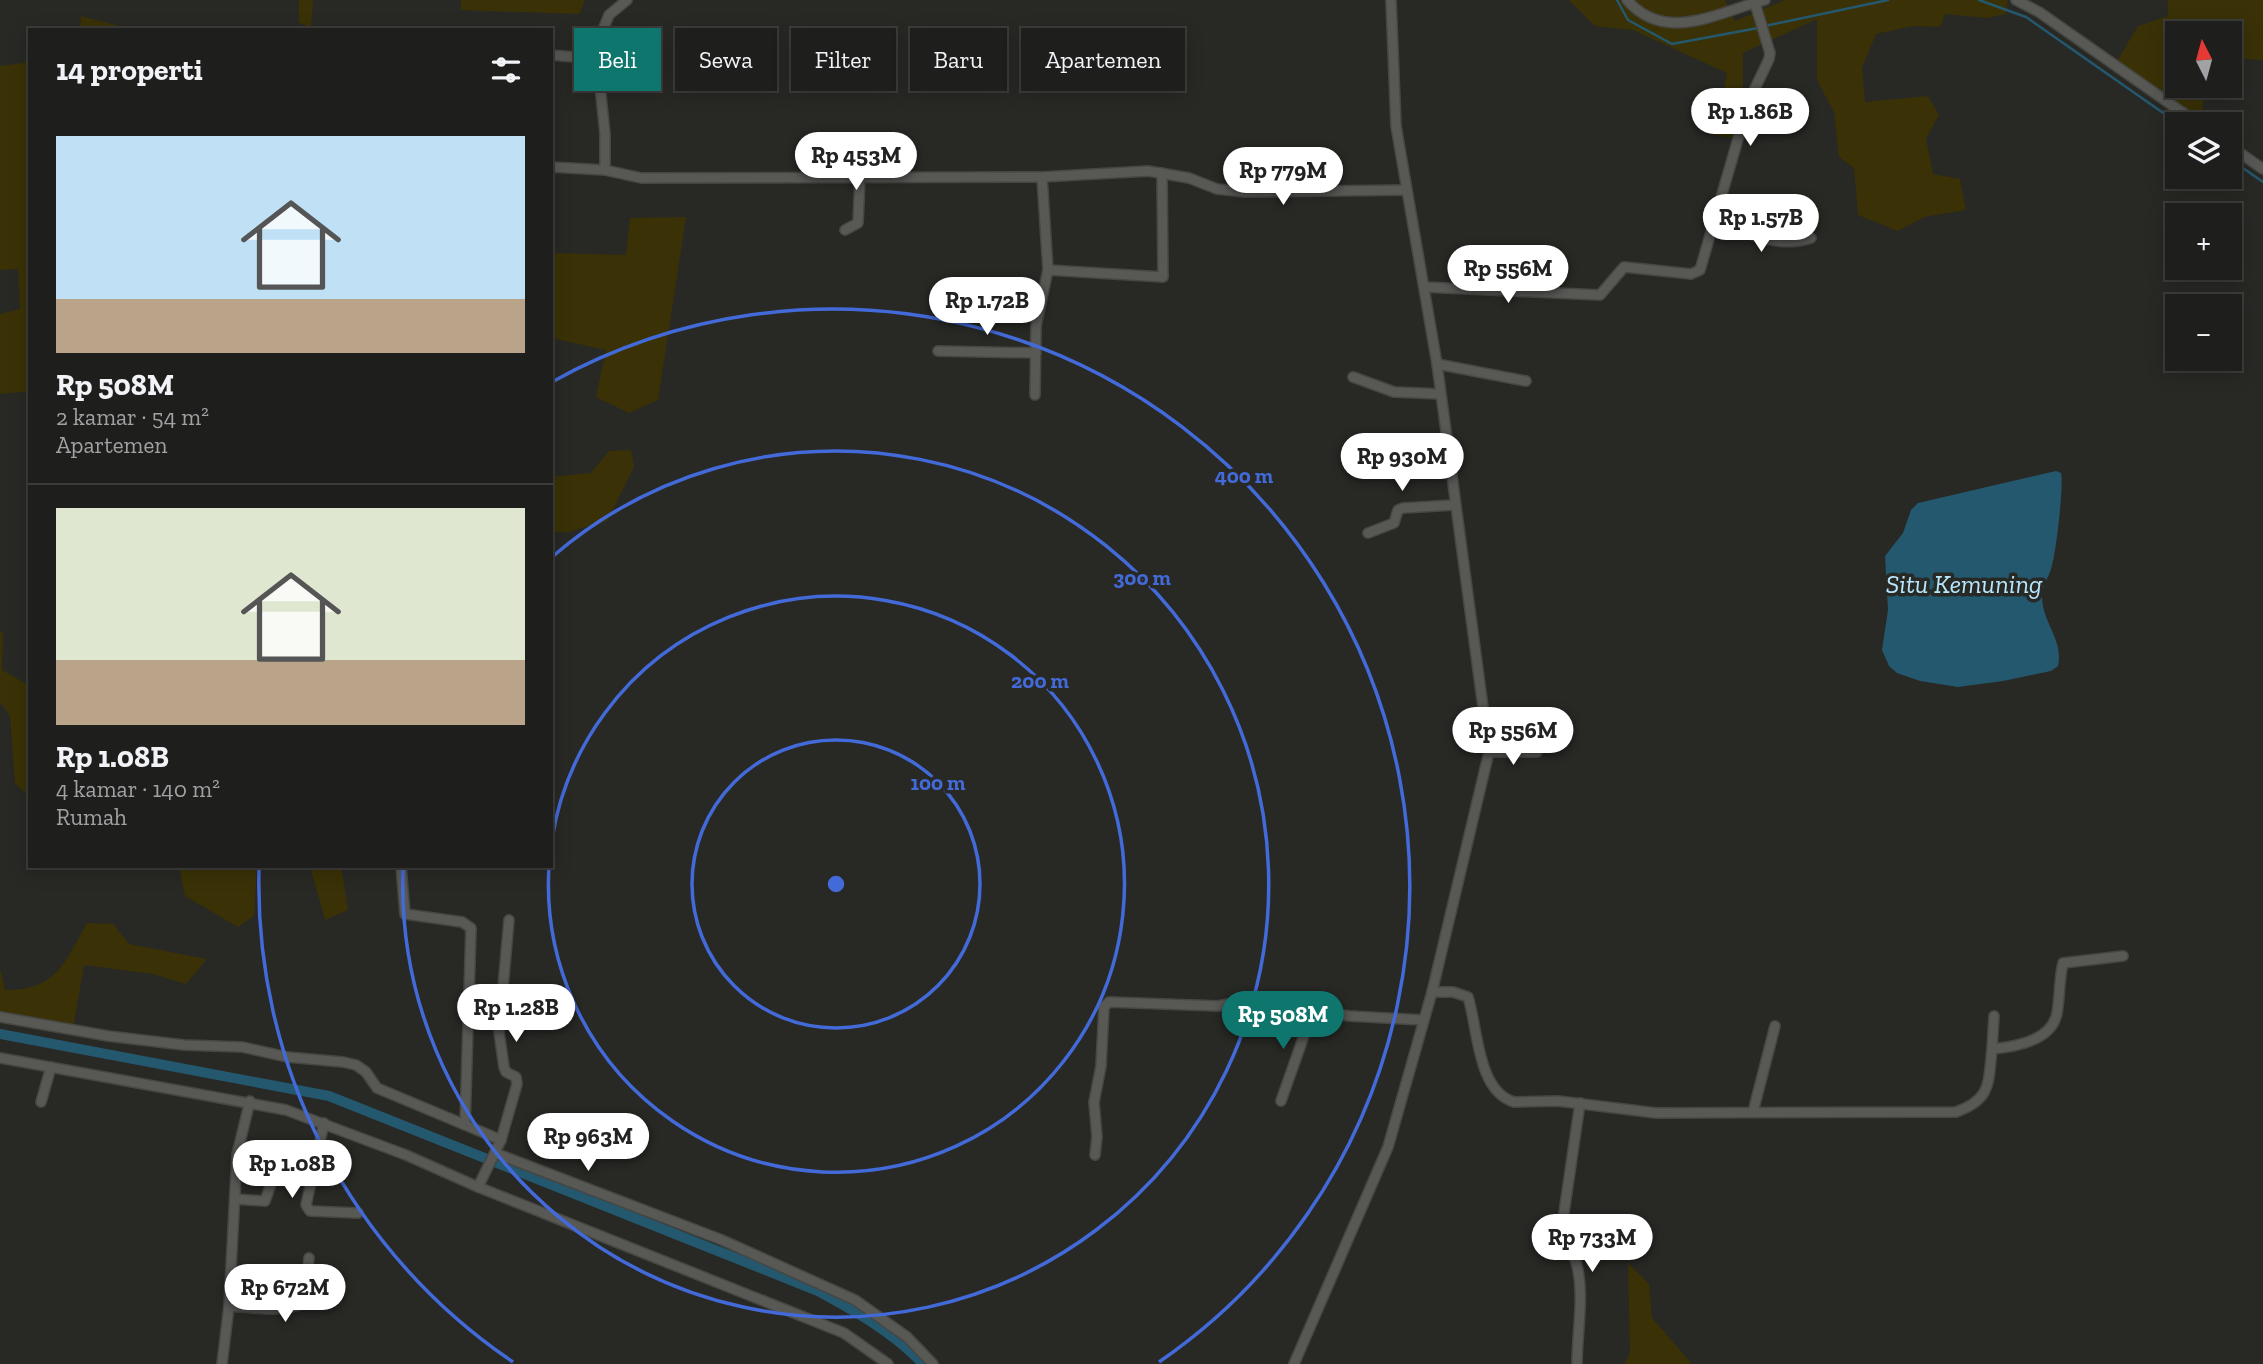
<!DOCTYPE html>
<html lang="id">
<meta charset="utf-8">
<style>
:root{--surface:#1e1e1c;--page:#262725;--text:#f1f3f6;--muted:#a1a2a3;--line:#3c3c3b;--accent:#0f766e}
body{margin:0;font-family:"Zilla Slab",serif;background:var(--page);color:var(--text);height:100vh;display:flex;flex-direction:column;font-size:26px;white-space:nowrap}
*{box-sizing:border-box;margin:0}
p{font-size:23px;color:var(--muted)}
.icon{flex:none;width:38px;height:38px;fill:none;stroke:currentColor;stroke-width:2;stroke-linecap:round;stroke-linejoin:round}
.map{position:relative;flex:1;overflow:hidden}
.panel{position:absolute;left:28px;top:28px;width:525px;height:840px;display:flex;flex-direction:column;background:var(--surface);border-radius:0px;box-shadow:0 4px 18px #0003,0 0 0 2px var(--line)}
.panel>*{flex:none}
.guide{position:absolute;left:574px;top:28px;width:665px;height:63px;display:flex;gap:14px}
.needle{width:46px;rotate:354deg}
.tools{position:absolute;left:2165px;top:21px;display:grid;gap:14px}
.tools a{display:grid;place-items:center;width:77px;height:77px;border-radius:0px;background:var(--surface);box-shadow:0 4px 18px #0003,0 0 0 2px var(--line);font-size:35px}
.price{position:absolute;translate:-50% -60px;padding:0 16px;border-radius:24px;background:#fff;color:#222;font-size:23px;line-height:46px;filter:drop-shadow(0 2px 4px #0008)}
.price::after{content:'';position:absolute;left:50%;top:42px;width:21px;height:16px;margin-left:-10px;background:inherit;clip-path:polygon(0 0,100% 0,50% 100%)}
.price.selected{background:var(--accent);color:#fff}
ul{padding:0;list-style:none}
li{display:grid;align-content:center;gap:14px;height:371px;padding:0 28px}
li+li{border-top:2px solid var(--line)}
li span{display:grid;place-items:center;height:217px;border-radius:0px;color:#555}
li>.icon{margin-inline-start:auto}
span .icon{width:126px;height:126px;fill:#fffc;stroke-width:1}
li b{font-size:30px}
h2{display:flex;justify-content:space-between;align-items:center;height:84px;padding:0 28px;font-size:30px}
.chip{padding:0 24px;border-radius:0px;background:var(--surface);box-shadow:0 4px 18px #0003,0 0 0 2px var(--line);font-size:24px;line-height:63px}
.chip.selected{background:var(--accent);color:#fff}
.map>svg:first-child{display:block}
.green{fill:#3a3206}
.water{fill:#24586e}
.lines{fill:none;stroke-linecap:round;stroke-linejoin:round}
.stream{stroke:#24586e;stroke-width:2.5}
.canal{stroke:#24586e;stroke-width:10}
.minor-casing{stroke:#464643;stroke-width:12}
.minor{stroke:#585855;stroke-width:9}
.ring{fill:none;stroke:#436ad9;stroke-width:3.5}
.labels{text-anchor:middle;stroke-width:7;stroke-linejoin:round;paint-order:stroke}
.water-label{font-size:26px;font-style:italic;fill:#b7e7fd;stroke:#282825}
.centre{fill:#436ad9;stroke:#282825;stroke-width:3.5}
.ring-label{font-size:21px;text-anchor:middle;font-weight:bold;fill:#436ad9;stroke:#282825;stroke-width:7;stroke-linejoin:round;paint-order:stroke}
</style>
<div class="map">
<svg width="2263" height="1364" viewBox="0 0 2263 1364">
<rect width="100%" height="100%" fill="#282825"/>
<g class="green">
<polygon points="299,0 313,0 311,27 299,23"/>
<polygon points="461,0 585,0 579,14 461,10"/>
<polygon points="1569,0 1725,0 1735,21 1785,0 2008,0 2006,14 1986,18 1945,14 1940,27 1913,26 1876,34 1862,68 1865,102 1928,96 1939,115 1926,139 1933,174 1960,179 1966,210 1924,217 1898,231 1858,215 1854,168 1839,157 1834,112 1817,80 1817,19 1743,53 1743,140 1710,134 1718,120 1727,73 1633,30 1595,26"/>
<polygon points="2168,0 2263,0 2263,60 2230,58 2230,33 2177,33 2177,86 2205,86 2201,121 2117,61 2138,26 2168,16"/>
<polygon points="81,16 124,27 128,30 80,30"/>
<polygon points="30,62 30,391 0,394 0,314 20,309 18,269 0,270 0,66"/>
<polygon points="686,217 658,400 629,413 596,397 606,350 551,338 551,253 626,255 630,218"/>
<polygon points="631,450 634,467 607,521 568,532 551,532 551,477 591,473 609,451"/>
<polygon points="0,632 3,633 2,670 30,686 30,798 15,783 10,716 0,702"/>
<polygon points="179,866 257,866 254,916 238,927 185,896"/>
<polygon points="310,866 341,866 348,910 325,920"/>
<path d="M 87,923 L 113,924 L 129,944 L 207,959 L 186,984 L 153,974 L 84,965 L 72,1034 L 0,1017 L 0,968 L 5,990 C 56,991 65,962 87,923 Z"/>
<polygon points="1628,1263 1649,1284 1652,1318 1692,1364 1624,1364 1630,1354"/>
</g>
<path class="water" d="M 2056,471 L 2061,473 C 2064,485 2056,555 2051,569 C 2048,578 2043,585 2042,594 C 2041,622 2064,639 2058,666 L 2051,671 L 2003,681 L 1958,687 L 1920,681 L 1897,673 L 1889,666 L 1882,650 L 1888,610 L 1885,556 L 1903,533 L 1911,510 L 1918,503 Z"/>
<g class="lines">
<g class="stream">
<polyline points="1617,0 1628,20 1672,44 1758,28"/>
<polyline points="1979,0 2026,17 2179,124"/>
<polyline points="1765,26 1888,0"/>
<polyline points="2230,159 2263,182"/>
</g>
<path class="canal" d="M 0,1034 L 329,1096 L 818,1291 C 856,1312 893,1332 923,1364"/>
<defs>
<g id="minor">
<path d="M 1627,0 C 1666,45 1720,11 1765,0"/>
<polyline points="2016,0 2039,12 2199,124"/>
<polyline points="551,55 598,59"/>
<polyline points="2230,146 2263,169"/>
<polyline points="551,167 605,170 641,178 1042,177 1148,171 1189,178 1217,189 1245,192 1406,190"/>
<polyline points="605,170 605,134 596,47 609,15 627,0"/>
<path d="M 1713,220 C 1747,233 1776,249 1811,238"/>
<polyline points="845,230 858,223 860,177"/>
<polyline points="1048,270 1163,277 1162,173"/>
<polyline points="1424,287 1600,295 1624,267 1691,274 1700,270 1749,101 1769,59 1770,53 1754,0"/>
<polyline points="938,351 1036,353"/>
<polyline points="1437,364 1526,381"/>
<polyline points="1353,377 1394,392 1440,394"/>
<polyline points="1035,395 1036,326 1048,270 1042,177"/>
<polyline points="1368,533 1394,523 1398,510 1403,508 1454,505"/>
<polyline points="1489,752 1537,752"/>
<polyline points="401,866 405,914 462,922 471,928 465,1125"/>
<path d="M 1432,992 L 1453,992 L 1468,997 C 1478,1028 1477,1091 1514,1102 L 1558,1101 L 1656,1113 L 1956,1112 C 1992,1099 1988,1083 1992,1049 C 2015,1047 2052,1041 2057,1013 C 2060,997 2059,979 2063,963 L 2123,956"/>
<polyline points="0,1017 108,1036 184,1045 242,1047 287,1057 343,1062 356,1065 366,1072 377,1088 501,1140"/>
<polyline points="1992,1049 1994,1016"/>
<polyline points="0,1058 286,1110 406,1155 478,1187 844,1333 888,1364"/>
<polyline points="1281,1101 1313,1010"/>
<polyline points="41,1102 51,1067"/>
<polyline points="1753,1112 1775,1026"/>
<polyline points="324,1123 306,1205 310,1211 358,1213"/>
<polyline points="495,1153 722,1240 855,1300 907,1337 933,1364"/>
<polyline points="1095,1155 1097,1137 1094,1102 1101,1066 1104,1007 1109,1002 1218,1006 1266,997 1313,1010 1349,1016 1423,1020"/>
<polyline points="478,1187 501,1140 517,1084 516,1077 506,1072 504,1067 499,1032 509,920"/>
<polyline points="235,1199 265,1201 272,1181"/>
<polyline points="229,1306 237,1154 250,1101"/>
<path d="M 222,1364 L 229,1306 C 254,1308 281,1313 304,1303 L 309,1258"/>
<polyline points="1294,1364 1388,1147 1432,992 1489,752 1437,364 1396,126 1391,0"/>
<path d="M 1577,1364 C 1577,1332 1585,1293 1576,1262 C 1573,1251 1562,1251 1560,1240 L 1580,1103"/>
</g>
</defs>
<use href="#minor" class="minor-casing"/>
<use href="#minor" class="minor"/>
</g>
<g class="ring">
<circle cx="836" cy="884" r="144"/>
<path d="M552 839A288 288 0 1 1 549 866"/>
<path d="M552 557A433 433 0 1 1 403 869"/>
<path d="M513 1362A577 577 0 0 1 259 869M552 382A577 577 0 0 1 1159 1362"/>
</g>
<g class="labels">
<g class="water-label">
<text x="1964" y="593">Situ Kemuning</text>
</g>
</g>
<circle cx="836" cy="884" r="10" class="centre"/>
<g class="ring-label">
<text x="1244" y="483">400 m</text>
<text x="1142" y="585">300 m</text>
<text x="1040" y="688">200 m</text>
<text x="938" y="790">100 m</text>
</g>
</svg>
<div class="tools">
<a><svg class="needle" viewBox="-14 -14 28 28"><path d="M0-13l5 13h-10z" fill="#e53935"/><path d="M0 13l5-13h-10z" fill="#a1a2a3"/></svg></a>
<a><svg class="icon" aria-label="layers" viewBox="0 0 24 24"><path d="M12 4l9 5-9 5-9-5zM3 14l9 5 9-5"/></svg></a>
<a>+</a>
<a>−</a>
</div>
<b class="price" style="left:1750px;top:148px">Rp 1.86B</b>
<b class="price" style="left:856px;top:192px">Rp 453M</b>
<b class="price" style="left:1283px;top:207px">Rp 779M</b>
<b class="price" style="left:1761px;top:254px">Rp 1.57B</b>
<b class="price" style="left:1508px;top:305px">Rp 556M</b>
<b class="price" style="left:987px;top:337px">Rp 1.72B</b>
<b class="price" style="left:1402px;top:493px">Rp 930M</b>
<b class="price" style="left:1513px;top:767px">Rp 556M</b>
<b class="price" style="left:516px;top:1044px">Rp 1.28B</b>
<b class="price selected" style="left:1283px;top:1051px">Rp 508M</b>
<b class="price" style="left:588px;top:1173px">Rp 963M</b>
<b class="price" style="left:292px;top:1200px">Rp 1.08B</b>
<b class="price" style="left:1592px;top:1274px">Rp 733M</b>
<b class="price" style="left:285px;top:1324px">Rp 672M</b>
<div class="guide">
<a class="chip selected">Beli</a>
<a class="chip">Sewa</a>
<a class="chip">Filter</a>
<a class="chip">Baru</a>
<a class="chip">Apartemen</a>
</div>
<section class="panel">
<h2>14 properti<svg class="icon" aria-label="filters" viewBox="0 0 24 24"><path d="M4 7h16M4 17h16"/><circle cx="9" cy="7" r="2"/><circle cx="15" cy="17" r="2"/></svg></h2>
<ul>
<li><span style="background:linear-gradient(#bfe0f5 75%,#b9a48a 0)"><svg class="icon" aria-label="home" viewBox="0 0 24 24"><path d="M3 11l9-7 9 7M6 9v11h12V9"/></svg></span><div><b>Rp 508M</b><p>2 kamar · 54 m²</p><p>Apartemen</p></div></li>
<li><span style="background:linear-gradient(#dfe7d0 70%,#b9a48a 0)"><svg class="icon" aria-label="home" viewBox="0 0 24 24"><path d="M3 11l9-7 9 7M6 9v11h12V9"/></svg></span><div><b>Rp 1.08B</b><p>4 kamar · 140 m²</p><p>Rumah</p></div></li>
</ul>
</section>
</div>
